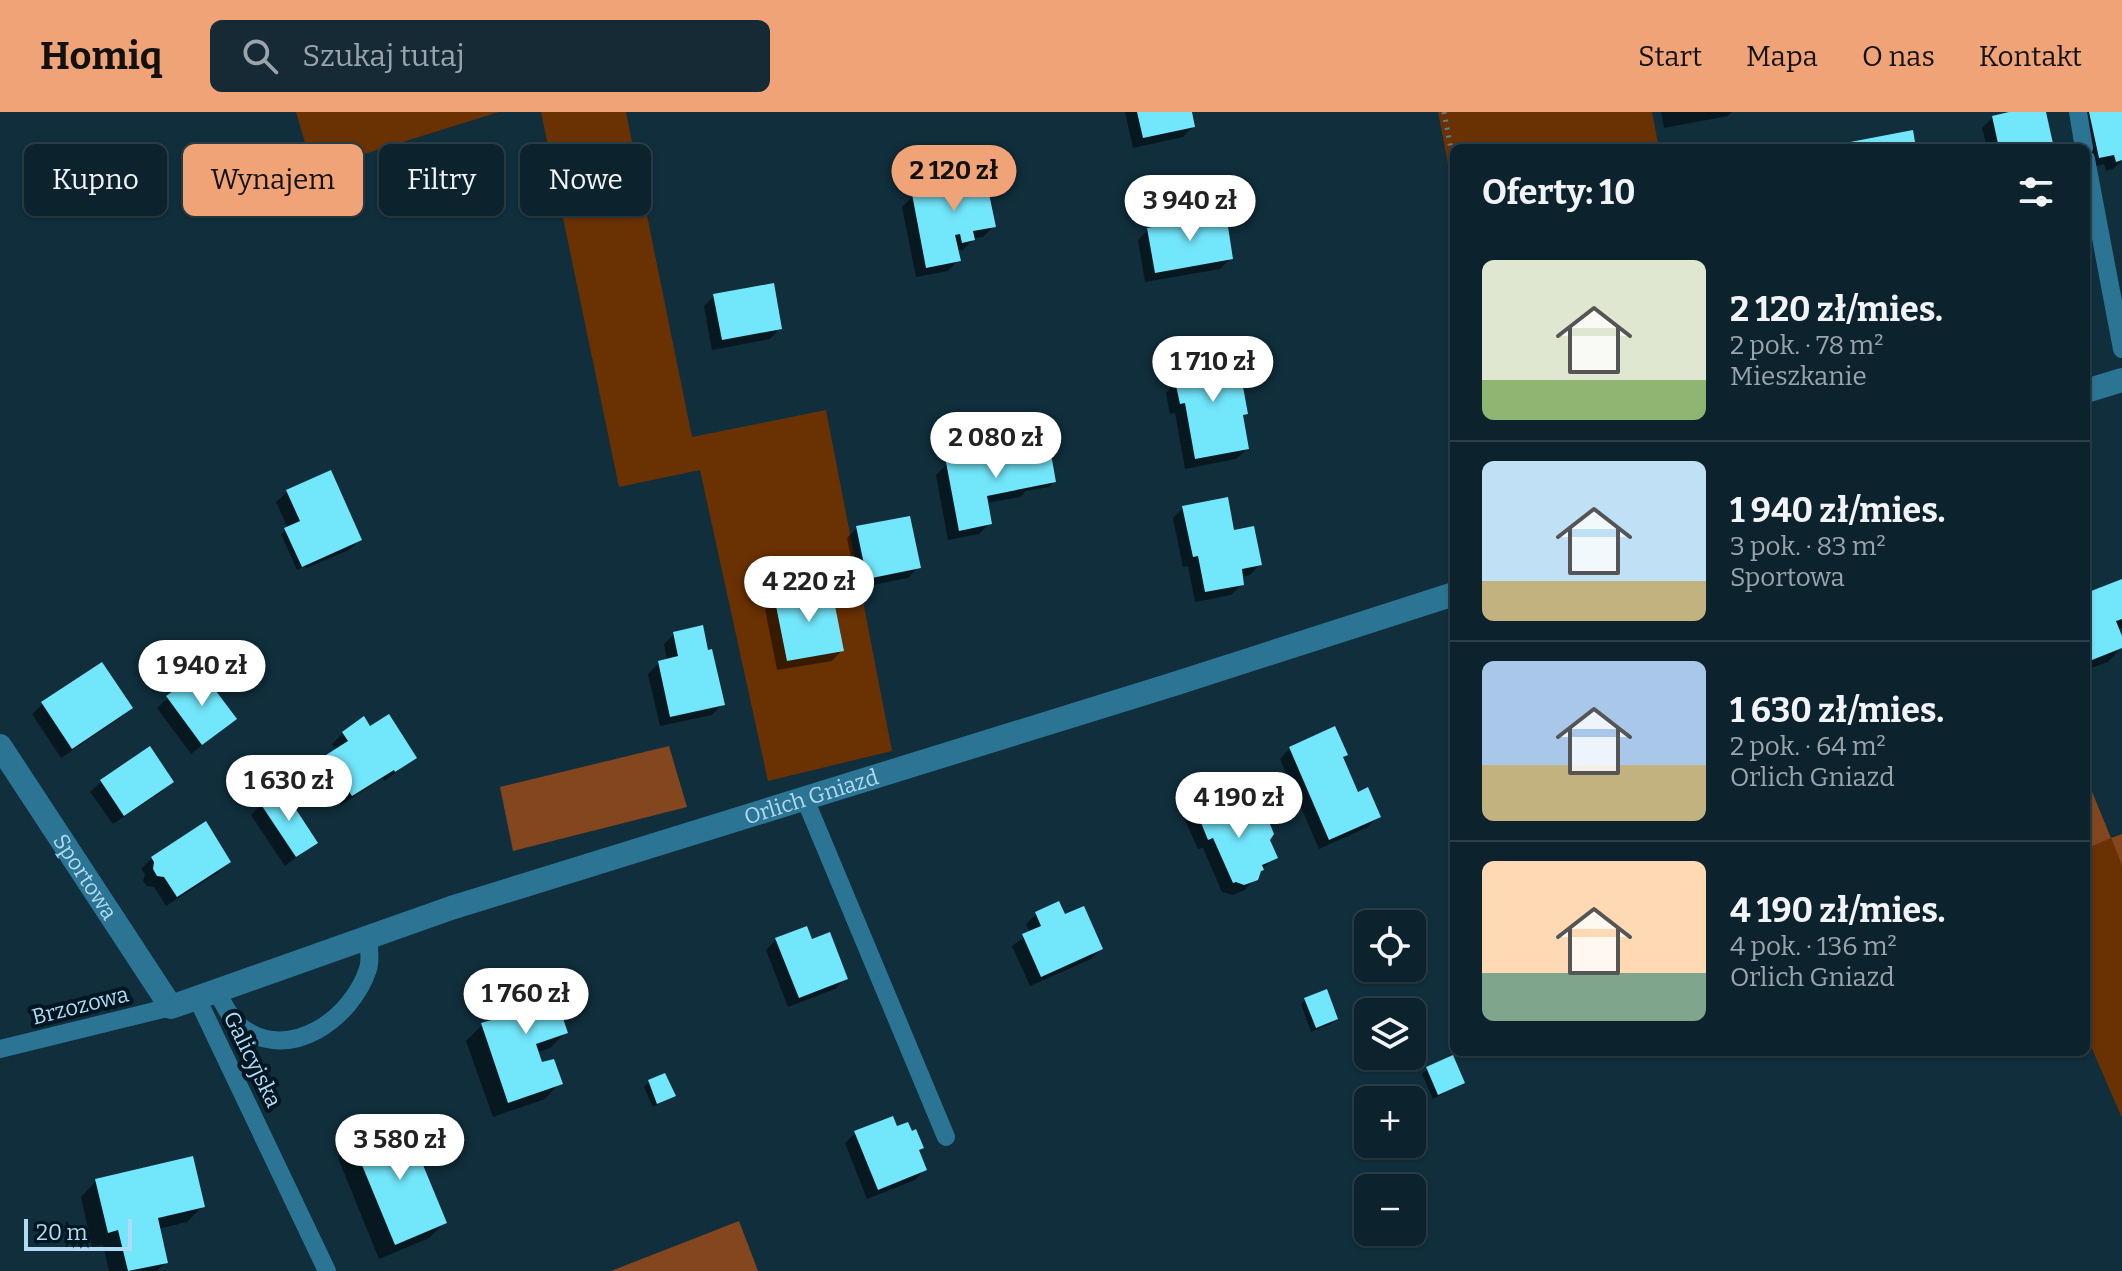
<!DOCTYPE html>
<html lang="pl">
<meta charset="utf-8">
<style>
:root{--surface:#0c222d;--page:#152a35;--text:#f1f3f6;--muted:#9aa4aa;--line:#2c3f49;--accent:#efa377}
body{margin:0;font-family:Bitter,serif;background:var(--page);color:var(--text);height:100vh;display:flex;flex-direction:column;font-size:30px;white-space:nowrap}
*{box-sizing:border-box;margin:0}
p{font-size:26px;color:var(--muted)}
.icon{flex:none;width:44px;height:44px;fill:none;stroke:currentColor;stroke-width:2;stroke-linecap:round;stroke-linejoin:round}
.map{position:relative;flex:1;overflow:hidden}
.details{position:absolute;left:1450px;top:32px;width:640px;height:912px;display:flex;flex-direction:column;background:var(--surface);border-radius:12px;box-shadow:0 2px 6px #0004,0 0 0 2px var(--line)}
.details>*{flex:none}
.banner{position:absolute;left:24px;top:32px;width:760px;height:72px;display:flex;gap:16px}
.tools{position:absolute;left:1354px;top:798px;display:grid;gap:16px}
.tools a{display:grid;place-items:center;width:72px;height:72px;border-radius:12px;background:var(--surface);box-shadow:0 2px 6px #0004,0 0 0 2px var(--line);font-size:40px}
.scale{position:absolute;left:24px;bottom:20px;width:108px;box-sizing:border-box;padding-left:8px;border:4px solid #b1dbf2;border-top:0;font-size:22px;line-height:28px;white-space:nowrap;color:#b1dbf2;-webkit-text-stroke:6px #001622;paint-order:stroke}
.price{position:absolute;translate:-50% -68px;padding:0 18px;border-radius:28px;background:#fff;color:#222;font-size:26px;line-height:52px;filter:drop-shadow(0 2px 4px #0008)}
.price::after{content:'';position:absolute;left:50%;top:48px;width:24px;height:18px;margin-left:-12px;background:inherit;clip-path:polygon(0 0,100% 0,50% 100%)}
.price.selected{background:var(--accent);color:#111}
ul{padding:0;list-style:none}
li{display:flex;align-items:center;gap:24px;height:200px;padding:0 32px}
li+li{border-top:2px solid var(--line)}
li span{display:grid;place-items:center;flex:none;width:224px;height:160px;border-radius:12px;color:#555}
li>.icon{margin-inline-start:auto}
span .icon{width:96px;height:96px;fill:#fffc;stroke-width:1}
li b{font-size:34px}
h2{display:flex;justify-content:space-between;align-items:center;height:96px;padding:0 32px;font-size:34px}
.tag{padding:0 28px;border-radius:12px;background:var(--surface);box-shadow:0 2px 6px #0004,0 0 0 2px var(--line);font-size:28px;line-height:72px}
.tag.selected{background:var(--accent);color:#111}
header{display:flex;align-items:center;gap:48px;box-sizing:border-box;height:112px;padding:0 40px;background:var(--accent);color:#111}
header strong{font-size:38px}
nav{display:flex;gap:44px;margin-inline-start:auto;font-size:28px}
.search{width:560px;height:72px;background:var(--page);display:flex;align-items:center;gap:20px;box-sizing:border-box;padding:0 28px;border-radius:12px;color:var(--muted);font-size:30px}
.map>svg:first-child{display:block}
.green{fill:#6a3103}
.forest{fill:#83461f}
.shadow{fill:#0007}
.building{fill:#72e6fb}
.lines{fill:none;stroke-linecap:round;stroke-linejoin:round}
.path{stroke:#597d8f;stroke-width:5;stroke-dasharray:2 6;stroke-linecap:butt}
.lane{stroke:#2b7494;stroke-width:18}
.street{stroke:#2b7494;stroke-width:24}
.labels{text-anchor:middle;stroke-width:8;stroke-linejoin:round;paint-order:stroke}
.street-label{font-size:22px;fill:#b1dbf2;stroke:#001622}
</style>
<header>
<strong>Homiq</strong>
<div class="search"><svg class="icon" aria-label="search" viewBox="0 0 24 24"><circle cx="10" cy="10" r="6"/><path d="M15 15l6 6"/></svg>Szukaj tutaj</div>
<nav><a>Start</a><a>Mapa</a><a>O nas</a><a>Kontakt</a></nav>
</header>
<div class="map">
<svg width="2122" height="1159" viewBox="0 0 2122 1159">
<rect width="100%" height="100%" fill="#102e3c"/>
<g class="green">
<polygon points="296,0 499,0 313,58"/>
<polygon points="541,0 626,0 692,325 826,298 892,639 768,669 700,358 619,375"/>
<polygon points="1438,0 1652,0 1659,36 1454,36 1454,83"/>
<polygon points="2111,726 2122,754 2122,1006 2086,923 2086,737"/>
</g>
<g class="forest">
<polygon points="669,634 687,695 513,739 500,675"/>
<polygon points="2086,665 2111,726 2122,722 2122,754 2111,726 2086,737"/>
<polygon points="739,1109 758,1159 611,1159"/>
</g>
<g class="shadow">
<polygon points="1125,0 1190,0 1193,15 1183,25 1133,36"/>
<polygon points="1661,0 1732,0 1728,4 1664,16"/>
<polygon points="2019,0 2044,0 2052,36 1987,36 1982,16 1993,5"/>
<polygon points="2083,0 2122,0 2122,49 2113,57 2106,59 2104,52 2089,56"/>
<polygon points="942,62 984,64 993,75 987,81 994,114 983,125 974,126 963,138 956,139 958,148 948,159 916,165 902,95 913,84 933,80 931,72"/>
<polygon points="1148,118 1231,146 1220,157 1145,170 1138,128"/>
<polygon points="714,184 780,216 770,227 712,238 704,194"/>
<polygon points="1178,251 1246,301 1241,306 1247,337 1236,347 1185,357 1175,301 1170,302 1166,281 1170,277 1167,261"/>
<polygon points="947,352 1054,370 1049,375 1026,379 1020,385 986,391 990,411 979,422 948,428 936,363"/>
<polygon points="330,361 360,427 349,438 306,456 305,454 297,458 281,422 288,416 276,390 287,380"/>
<polygon points="1183,396 1232,421 1260,452 1250,463 1241,465 1242,472 1231,483 1195,490 1188,454 1183,455 1173,406"/>
<polygon points="857,416 918,455 908,466 857,476 847,426"/>
<polygon points="2122,469 2122,516 2117,517 2122,535 2108,550 2086,558 2086,483"/>
<polygon points="775,486 842,538 832,549 777,558 765,497"/>
<polygon points="674,522 722,592 712,603 660,614 648,562 659,551 667,549 664,532"/>
<polygon points="168,586 234,607 191,642 157,596"/>
<polygon points="43,592 130,596 120,606 61,646 32,602"/>
<polygon points="370,617 415,646 384,669 383,666 341,693 317,655 337,639 332,632 343,621"/>
<polygon points="1290,636 1341,647 1357,682 1378,705 1368,715 1319,737 1280,647"/>
<polygon points="149,637 171,670 161,680 113,712 90,680 101,670"/>
<polygon points="262,692 315,731 285,754 251,703"/>
<polygon points="1196,698 1267,727 1275,746 1261,758 1245,778 1233,783 1222,780 1203,736 1198,737 1185,708"/>
<polygon points="152,746 229,749 219,760 166,794 154,775 147,774 143,769 145,762 141,757"/>
<polygon points="1036,802 1064,805 1101,836 1091,847 1030,874 1012,834 1030,821 1026,812"/>
<polygon points="776,828 811,830 845,866 835,877 788,895 766,838"/>
<polygon points="499,876 566,920 550,936 537,941 540,953 560,971 545,987 493,1005 466,929 482,913 490,911 483,891"/>
<polygon points="1306,887 1336,907 1331,912 1311,920 1301,892"/>
<polygon points="1427,957 1463,971 1433,987 1422,962"/>
<polygon points="649,970 673,984 653,995 644,975"/>
<polygon points="896,1017 921,1036 918,1040 925,1057 915,1068 867,1087 845,1031 855,1021"/>
<polygon points="353,1030 445,1111 429,1126 379,1147 338,1046"/>
<polygon points="96,1069 203,1094 187,1110 158,1117 166,1150 157,1159 109,1159 103,1133 92,1135 81,1085"/>
</g>
<g class="building">
<polygon points="1137,0 1192,0 1195,15 1143,26"/>
<polygon points="2009,0 2046,0 2054,36 1999,36 1992,4"/>
<polygon points="2089,0 2122,0 2122,48 2116,50 2114,43 2099,46"/>
<polygon points="1913,18 1916,36 1824,36 1824,35"/>
<polygon points="983,52 985,61 991,60 996,63 998,71 994,76 988,77 996,115 973,119 975,128 962,131 960,122 955,123 961,149 926,156 912,82 944,76 941,60"/>
<polygon points="1226,102 1233,147 1155,161 1147,116"/>
<polygon points="774,171 782,217 722,228 713,182"/>
<polygon points="1231,239 1236,265 1241,264 1248,302 1243,303 1249,337 1195,347 1185,291 1180,292 1175,269 1181,268 1177,249"/>
<polygon points="1049,331 1056,370 987,384 992,412 959,419 946,350"/>
<polygon points="331,358 362,428 302,455 284,416 300,409 286,378"/>
<polygon points="1228,385 1234,418 1254,414 1262,453 1242,457 1244,473 1205,480 1198,444 1193,445 1182,394"/>
<polygon points="910,404 921,456 867,467 856,414"/>
<polygon points="2122,467 2122,507 2116,509 2122,524 2122,536 2092,548 2086,532 2086,481"/>
<polygon points="831,474 844,539 787,549 774,484"/>
<polygon points="703,513 708,538 712,537 725,593 670,605 658,549 678,544 673,520"/>
<polygon points="102,550 133,596 72,637 41,590"/>
<polygon points="201,559 237,607 202,633 166,584"/>
<polygon points="389,602 417,646 395,660 394,658 352,684 326,643 348,629 342,620 364,604 370,614"/>
<polygon points="1335,614 1348,643 1343,645 1358,680 1368,675 1381,705 1329,728 1289,635"/>
<polygon points="150,634 174,670 124,704 100,668"/>
<polygon points="282,676 318,731 296,745 260,691"/>
<polygon points="1216,687 1224,705 1254,692 1263,711 1270,712 1274,722 1270,728 1278,746 1262,753 1264,758 1261,759 1258,768 1244,773 1236,770 1233,771 1213,726 1208,728 1195,696"/>
<polygon points="206,709 231,750 177,785 164,765 157,764 153,757 154,750 151,745"/>
<polygon points="1059,789 1065,802 1084,794 1103,837 1041,865 1022,822 1041,814 1035,800"/>
<polygon points="807,814 812,827 830,820 848,867 799,886 775,826"/>
<polygon points="546,857 568,921 536,932 542,950 554,947 563,972 508,991 481,911 508,903 498,874"/>
<polygon points="1327,877 1338,907 1316,916 1304,886"/>
<polygon points="1453,943 1465,971 1438,983 1426,955"/>
<polygon points="665,961 676,984 657,992 648,968"/>
<polygon points="893,1004 897,1014 908,1010 912,1019 916,1017 924,1036 919,1038 927,1058 878,1078 854,1019"/>
<polygon points="404,1007 447,1111 395,1133 352,1029"/>
<polygon points="193,1044 205,1095 158,1106 168,1151 128,1159 118,1118 108,1121 95,1067"/>
</g>
<g class="lines">
<polyline class="path" points="1444,0 1454,53"/>
<g class="lane">
<polyline points="2078,0 2084,36"/>
<polyline points="2086,47 2122,237"/>
<polyline points="805,687 946,1025"/>
<path d="M 217,879 C 223,891 230,906 241,915 C 290,952 352,906 368,857 C 371,848 369,835 368,826"/>
<polyline points="197,886 327,1159"/>
<polyline points="0,937 171,895"/>
</g>
<g class="street">
<polyline points="2086,279 2122,268"/>
<path id="s1" d="M 0,634 L 171,895 L 451,796 L 1174,572 L 1454,482"/>
</g>
</g>
<g class="labels">
<g class="street-label">
<text dy="8" stroke="none"><textPath href="#s1" startOffset="986">Orlich Gniazd</textPath></text>
<text dy="8" stroke="none"><textPath href="#s1" startOffset="156">Sportowa</textPath></text>
<text transform="translate(80 893) rotate(-14)" y="8">Brzozowa</text>
<text transform="translate(253 947) rotate(64)" y="8">Galicyjska</text>
</g>
</g>
</svg>
<div class="tools">
<a><svg class="icon" aria-label="locate" viewBox="0 0 24 24"><circle cx="12" cy="12" r="6"/><path d="M12 2v4M12 18v4M2 12h4M18 12h4"/></svg></a>
<a><svg class="icon" aria-label="layers" viewBox="0 0 24 24"><path d="M12 4l9 5-9 5-9-5zM3 14l9 5 9-5"/></svg></a>
<a>+</a>
<a>−</a>
</div>
<div class="scale">20 m</div>
<b class="price selected" style="left:954px;top:101px">2 120 zł</b>
<b class="price" style="left:1190px;top:131px">3 940 zł</b>
<b class="price" style="left:1213px;top:292px">1 710 zł</b>
<b class="price" style="left:996px;top:368px">2 080 zł</b>
<b class="price" style="left:809px;top:512px">4 220 zł</b>
<b class="price" style="left:202px;top:596px">1 940 zł</b>
<b class="price" style="left:289px;top:711px">1 630 zł</b>
<b class="price" style="left:1239px;top:728px">4 190 zł</b>
<b class="price" style="left:526px;top:924px">1 760 zł</b>
<b class="price" style="left:400px;top:1070px">3 580 zł</b>
<div class="banner">
<a class="tag">Kupno</a>
<a class="tag selected">Wynajem</a>
<a class="tag">Filtry</a>
<a class="tag">Nowe</a>
</div>
<section class="details">
<h2>Oferty: 10<svg class="icon" aria-label="filters" viewBox="0 0 24 24"><path d="M4 7h16M4 17h16"/><circle cx="9" cy="7" r="2"/><circle cx="15" cy="17" r="2"/></svg></h2>
<ul>
<li><span style="background:linear-gradient(#dfe7d0 75%,#8fb573 0)"><svg class="icon" aria-label="home" viewBox="0 0 24 24"><path d="M3 11l9-7 9 7M6 9v11h12V9"/></svg></span><div><b>2 120 zł/mies.</b><p>2 pok. · 78 m²</p><p>Mieszkanie</p></div></li>
<li><span style="background:linear-gradient(#bfe0f5 75%,#c2b280 0)"><svg class="icon" aria-label="home" viewBox="0 0 24 24"><path d="M3 11l9-7 9 7M6 9v11h12V9"/></svg></span><div><b>1 940 zł/mies.</b><p>3 pok. · 83 m²</p><p>Sportowa</p></div></li>
<li><span style="background:linear-gradient(#a9c7e8 65%,#c2b280 0)"><svg class="icon" aria-label="home" viewBox="0 0 24 24"><path d="M3 11l9-7 9 7M6 9v11h12V9"/></svg></span><div><b>1 630 zł/mies.</b><p>2 pok. · 64 m²</p><p>Orlich Gniazd</p></div></li>
<li><span style="background:linear-gradient(#ffd9b3 70%,#7fa58c 0)"><svg class="icon" aria-label="home" viewBox="0 0 24 24"><path d="M3 11l9-7 9 7M6 9v11h12V9"/></svg></span><div><b>4 190 zł/mies.</b><p>4 pok. · 136 m²</p><p>Orlich Gniazd</p></div></li>
</ul>
</section>
</div>
